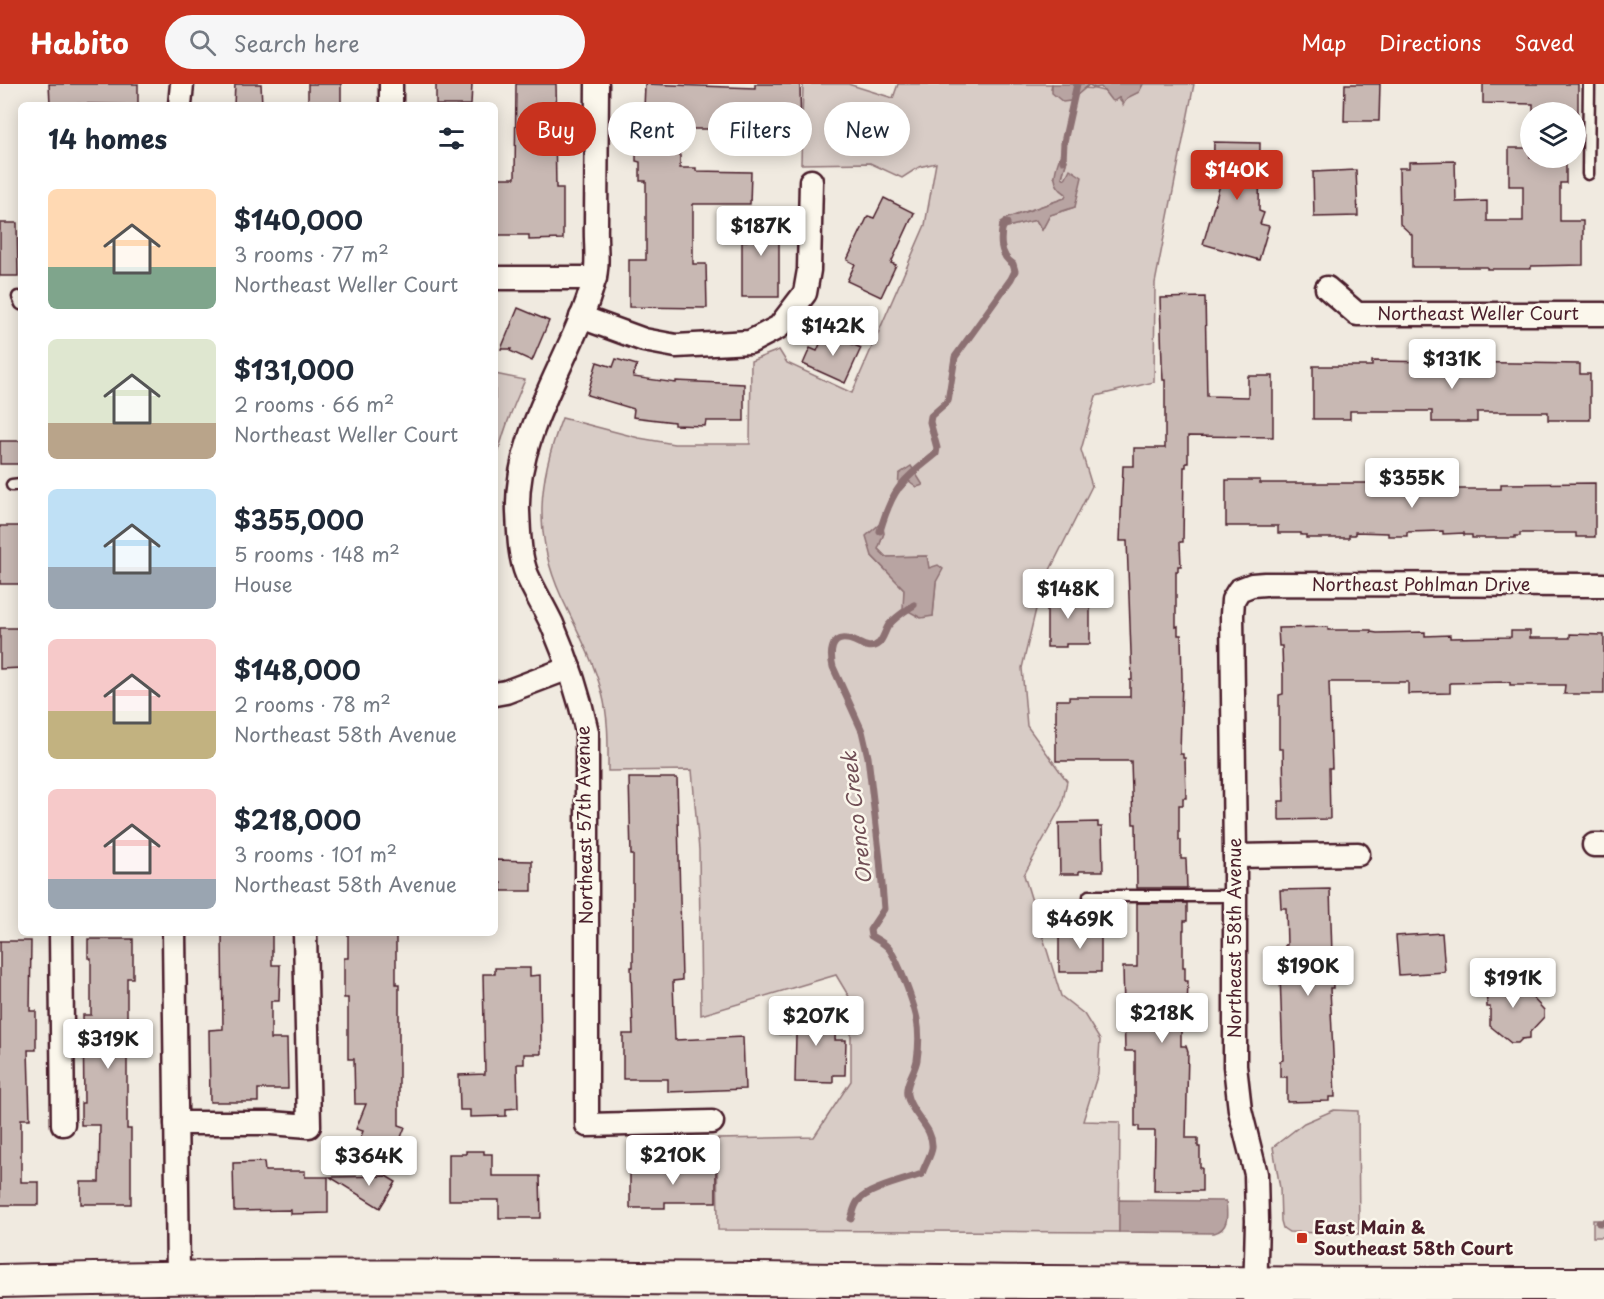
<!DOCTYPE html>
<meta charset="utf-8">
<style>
:root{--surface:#fff;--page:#f6f6f7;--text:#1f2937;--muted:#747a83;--accent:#c8321e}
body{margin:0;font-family:"Playpen Sans",sans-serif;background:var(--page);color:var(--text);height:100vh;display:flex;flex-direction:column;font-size:22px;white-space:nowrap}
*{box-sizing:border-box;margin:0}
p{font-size:20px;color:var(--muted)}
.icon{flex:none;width:33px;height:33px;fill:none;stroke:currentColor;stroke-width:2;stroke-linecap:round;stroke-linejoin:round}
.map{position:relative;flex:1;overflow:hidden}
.panel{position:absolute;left:18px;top:18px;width:480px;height:834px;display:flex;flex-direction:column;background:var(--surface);border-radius:9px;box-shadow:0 3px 15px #0003}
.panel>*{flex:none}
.hud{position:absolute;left:516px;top:18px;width:570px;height:54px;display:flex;gap:12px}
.controls{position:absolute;left:1520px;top:18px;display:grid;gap:12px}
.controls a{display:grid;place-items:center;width:66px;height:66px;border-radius:50%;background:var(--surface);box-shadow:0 3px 15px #0003;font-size:30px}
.price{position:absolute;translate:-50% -51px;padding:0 14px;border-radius:6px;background:#fff;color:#222;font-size:20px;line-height:39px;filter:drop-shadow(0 2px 3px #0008)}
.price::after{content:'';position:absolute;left:50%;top:36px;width:18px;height:14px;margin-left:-9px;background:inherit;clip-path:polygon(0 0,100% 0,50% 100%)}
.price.on{background:var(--accent);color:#fff}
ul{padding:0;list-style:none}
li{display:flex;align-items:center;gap:18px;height:150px;padding:0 30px}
li span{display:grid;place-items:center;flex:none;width:168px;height:120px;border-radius:9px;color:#555}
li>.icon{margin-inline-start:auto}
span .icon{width:72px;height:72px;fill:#fffc;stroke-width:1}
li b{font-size:26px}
h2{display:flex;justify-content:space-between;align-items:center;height:72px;padding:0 30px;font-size:26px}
.pill{padding:0 21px;border-radius:27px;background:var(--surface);box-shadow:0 3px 15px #0003;font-size:21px;line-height:54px}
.pill.on{background:var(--accent);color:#fff}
header{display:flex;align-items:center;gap:36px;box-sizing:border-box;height:84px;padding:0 30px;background:var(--accent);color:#fff}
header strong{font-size:28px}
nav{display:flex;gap:33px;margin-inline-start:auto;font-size:21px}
.search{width:420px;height:54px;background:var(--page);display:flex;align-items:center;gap:15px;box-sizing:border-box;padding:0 21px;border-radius:33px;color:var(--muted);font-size:22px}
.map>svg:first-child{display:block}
.green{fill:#d8ccc6;stroke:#917678;stroke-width:1.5;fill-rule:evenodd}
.water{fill:#b8a4a2;stroke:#8c6f72;stroke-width:1.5}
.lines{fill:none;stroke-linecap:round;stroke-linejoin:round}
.stream{stroke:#8c6f72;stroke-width:7}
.building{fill:#c8b8b3;stroke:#4a1f2b;stroke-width:1.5}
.service-casing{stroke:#4a1f2b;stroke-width:15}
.minor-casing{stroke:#4a1f2b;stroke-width:27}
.secondary-casing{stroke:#4a1f2b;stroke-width:36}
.service{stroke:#fbf7ec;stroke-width:10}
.minor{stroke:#fbf7ec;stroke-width:22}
.secondary{stroke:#fbf7ec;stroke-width:32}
.poi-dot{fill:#c8321e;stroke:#fbf7ec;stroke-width:2}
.labels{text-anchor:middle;stroke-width:5;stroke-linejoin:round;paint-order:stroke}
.street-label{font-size:18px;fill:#4a1f2b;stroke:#fbf7ec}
.poi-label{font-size:18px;font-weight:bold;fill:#4a1f2b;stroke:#fbf7ec;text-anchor:start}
.water-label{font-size:20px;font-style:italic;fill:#704e55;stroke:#fbf7ec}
</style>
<header>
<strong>Habito</strong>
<div class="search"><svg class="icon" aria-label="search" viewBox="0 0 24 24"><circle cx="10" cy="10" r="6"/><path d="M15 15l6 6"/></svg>Search here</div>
<nav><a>Map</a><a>Directions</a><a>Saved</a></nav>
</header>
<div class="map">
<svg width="1604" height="1215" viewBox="0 0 1604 1215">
<rect width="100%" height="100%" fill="#f0eae0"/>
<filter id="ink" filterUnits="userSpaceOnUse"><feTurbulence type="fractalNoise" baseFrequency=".0167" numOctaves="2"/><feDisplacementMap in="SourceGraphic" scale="12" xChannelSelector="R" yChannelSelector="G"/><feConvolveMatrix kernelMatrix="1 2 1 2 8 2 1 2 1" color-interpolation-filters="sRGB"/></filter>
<g filter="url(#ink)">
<g class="green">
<path d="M 803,0 L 848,0 L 893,14 L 898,0 L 1052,0 L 1051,4 C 1075,4 1109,0 1123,20 L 1127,13 L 1139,8 L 1143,0 L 1194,0 L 1155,199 L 1154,298 L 1096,312 L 1081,366 L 1092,402 L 1041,504 L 1022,584 L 1027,642 L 1067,697 L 1062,721 L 1024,791 L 1061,912 L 1084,930 L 1100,956 L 1098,989 L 1083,1037 L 1120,1038 L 1119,1148 L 718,1146 L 717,1055 L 814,1053 L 851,997 L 851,916 L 836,891 L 701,931 L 699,766 L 692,686 L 608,687 C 608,661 609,635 602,609 C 593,575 576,544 561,512 C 533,450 538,396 562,334 L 639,354 L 674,360 L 750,360 L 751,277 L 779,266 L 787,279 L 852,309 L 925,141 L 936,79 L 919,83 L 902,94 L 870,79 L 801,80 ZM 1067,76 L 1062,93 L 1065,95 L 1075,123 L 1050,131 L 1042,146 L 1036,136 L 1007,143 L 1005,135 L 1065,114 L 1067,111 L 1054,93 ZM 884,449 L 878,465 L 886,473 L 926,472 L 929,485 L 936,498 L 933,532 L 904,524 L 904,505 L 872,472 Z"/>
<path d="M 495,290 L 525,296 C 512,325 501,352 495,383 Z"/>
<polygon points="1334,1026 1358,1027 1359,1150 1289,1148 1283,1144 1281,1137 1280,1104 1273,1063 1304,1039"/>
<rect x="1593" y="1136" width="11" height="17"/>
</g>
<g class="water">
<polygon points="1052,0 1143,0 1139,8 1127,14 1123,21 1120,13 1114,17 1111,16 1101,3 1095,4 1089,1 1070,17 1063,18 1052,9"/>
<path d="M 1062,66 L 1067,76 L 1062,93 L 1065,95 L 1070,85 L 1082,93 L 1075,123 L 1050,131 L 1042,146 L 1036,136 L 1007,143 L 1004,146 L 1000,141 L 1005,135 L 1065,114 L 1066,110 C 1047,98 1057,84 1062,66 Z"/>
<polygon points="911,382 923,401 917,403 909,397 901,406 898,406 899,390"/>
<polygon points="882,438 884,449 878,465 886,473 927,472 929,484 938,481 943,485 936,498 933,532 921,534 903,524 904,505 872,472 866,452"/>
<path d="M 1119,1116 L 1226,1117 C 1227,1130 1230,1145 1214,1149 L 1119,1148 Z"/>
</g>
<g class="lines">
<g class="stream">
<polyline points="1063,77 1064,58 1077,0"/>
<path d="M 880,447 C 893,403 901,398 936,370 L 937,364 L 930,338 L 931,332 L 948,317 L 955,273 L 1011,195 L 1015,187 L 1013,180 C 999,171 1000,155 1003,140 L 1007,139"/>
<path d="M 851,1135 C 853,1129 854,1122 858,1117 C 869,1104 906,1096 922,1090 C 924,1082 931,1072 932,1064 C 934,1043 911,1031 907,1011 C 905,999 915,988 917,976 C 922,943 916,926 904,895 C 900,885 896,875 890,866 C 886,860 878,856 871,852 L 870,846 L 884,825 L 880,776 L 868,673 L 862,647 L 833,583 C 830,571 830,552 847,555 C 858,556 868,569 879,559 C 883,555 885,547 888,542 C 895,533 905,527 914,521"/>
<polyline points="1599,1139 1604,1139"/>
</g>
</g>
<g class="building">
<polygon points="49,0 138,0 138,21 50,19"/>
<polygon points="235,0 261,0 262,21 234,21"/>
<rect x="308" y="0" width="33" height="21"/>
<polygon points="436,0 472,0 471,21 436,21"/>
<polygon points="516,0 556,0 557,43 555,43 556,104 563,104 563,155 529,156 529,151 495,151 495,94 515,94"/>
<polygon points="645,0 755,4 755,0 800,0 801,52 772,52 772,45 680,45 680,84 696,84 696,87 751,88 750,120 693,120 693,180 706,180 707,224 629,223 629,176 646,176 646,97 640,97 640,78 636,77 636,50 643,50"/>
<polygon points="1345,0 1380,0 1379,37 1344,37"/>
<polygon points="1483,0 1578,0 1578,28 1533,28 1533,20 1483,19"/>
<polygon points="1214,58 1260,59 1259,127 1264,129 1260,140 1269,142 1259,176 1203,160 1220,101 1213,101"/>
<polygon points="1509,64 1530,64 1530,74 1566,74 1566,99 1560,99 1560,137 1583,137 1583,181 1531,182 1531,185 1487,185 1487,183 1412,183 1412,151 1400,140 1399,84 1409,84 1409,78 1455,77 1456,118 1487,117 1487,137 1523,137 1523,102 1509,102"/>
<polygon points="1356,86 1358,132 1314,133 1313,88"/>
<polygon points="884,114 914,129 891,179 896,181 881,213 847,197 855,180 847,176 868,132 874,134"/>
<polygon points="779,131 779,213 742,213 742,157 747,157 747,132"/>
<polygon points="0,139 17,139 18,192 0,192"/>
<polygon points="1205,213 1207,312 1248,313 1248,292 1273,292 1273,353 1188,352 1188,379 1186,379 1186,383 1184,383 1183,458 1180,458 1181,482 1178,482 1178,487 1176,487 1176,543 1178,542 1178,551 1181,551 1182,595 1180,670 1183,670 1183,674 1185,674 1186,714 1183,714 1183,721 1179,721 1179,756 1181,756 1181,775 1186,775 1187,804 1137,804 1136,740 1133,740 1131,677 1056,677 1056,616 1069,616 1069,613 1130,613 1130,596 1132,596 1127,457 1120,457 1123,382 1134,382 1134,364 1165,364 1165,296 1163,296 1162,279 1160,214"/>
<polygon points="518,224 549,237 532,277 510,267 511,265 501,265"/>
<polygon points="825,248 861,264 845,299 803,280 810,264 817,267"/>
<polygon points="616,275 637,281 633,293 676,299 676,297 744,300 744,337 706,337 705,342 674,341 674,338 633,333 634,325 587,311 597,278 613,283"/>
<polygon points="1372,277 1580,280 1580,290 1590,290 1590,336 1548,336 1548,328 1477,328 1477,338 1432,338 1432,327 1350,327 1350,335 1313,335 1313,282 1372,282"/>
<rect x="0" y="357" width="21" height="23"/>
<polygon points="1226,396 1260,396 1260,399 1374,399 1374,402 1425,402 1425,405 1501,405 1501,400 1595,399 1595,453 1576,453 1576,449 1520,449 1520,452 1515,452 1515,454 1472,454 1472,451 1464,451 1464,449 1443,450 1443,447 1407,448 1407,452 1388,452 1388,449 1355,448 1355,451 1349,451 1349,454 1306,454 1306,451 1301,451 1301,449 1278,449 1278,442 1226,442"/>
<rect x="0" y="442" width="21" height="58"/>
<polygon points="1047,511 1085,511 1085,516 1090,516 1090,560 1066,560 1066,563 1047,563"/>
<polygon points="1328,543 1328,546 1371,546 1371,548 1377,549 1425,548 1425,552 1450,551 1450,554 1511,553 1511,547 1530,547 1530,554 1570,554 1570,550 1604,551 1604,610 1564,610 1565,601 1510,601 1510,598 1450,599 1450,609 1408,610 1408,598 1329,598 1332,684 1329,684 1330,735 1279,736 1279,717 1284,717 1283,665 1279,665 1279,611 1283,610 1283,593 1282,562 1279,562 1278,544"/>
<polygon points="0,544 21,544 21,584 0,585"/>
<polygon points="629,694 677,694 682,896 673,897 675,956 743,953 745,1005 668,1008 668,995 623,995 623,950 633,950 631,883 633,883 633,771 631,771"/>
<polygon points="1098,738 1098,743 1102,743 1103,787 1079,787 1079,790 1060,790 1059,739"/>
<polygon points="495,776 532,777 532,807 501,807 501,799 495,799"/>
<polygon points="1330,805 1333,904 1330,904 1335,1013 1329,1013 1329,1017 1287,1018 1287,993 1280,993 1280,977 1283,976 1280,891 1281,885 1285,885 1285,861 1287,861 1286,824 1281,824 1280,806"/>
<polygon points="1137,819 1187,819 1187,837 1184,837 1184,846 1183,846 1183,883 1185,883 1185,897 1188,897 1187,926 1181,926 1181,962 1186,962 1188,968 1186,1054 1198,1054 1198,1063 1200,1063 1200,1084 1202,1084 1202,1107 1154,1107 1155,1047 1139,1047 1139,1042 1135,1042 1135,967 1125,967 1123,883 1137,883"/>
<polygon points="1067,844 1101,844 1101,888 1059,888 1059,846 1067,846"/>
<polygon points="222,849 272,849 272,881 280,881 279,917 271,917 271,955 287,955 288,1005 258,1005 258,1018 210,1018 209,946 223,945"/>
<polygon points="348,849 396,849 396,900 399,900 399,1041 405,1043 391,1079 356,1066 363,1047 356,1045 366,1020 355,1020 354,975 348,975 348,914 344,914 344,874 348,874"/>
<polygon points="1442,849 1445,888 1399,891 1396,852"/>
<polygon points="88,855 133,855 133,894 127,894 127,1045 131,1045 131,1120 81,1120 81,1098 99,1098 100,1041 81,1041 81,1019 84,1019 83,931 91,931 91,874 88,874"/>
<polygon points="0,857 31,857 30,927 36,927 36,966 28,966 30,1035 21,1035 21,1098 39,1098 39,1121 0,1121"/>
<polygon points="495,884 530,884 530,892 540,891 541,970 524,970 524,980 517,980 518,1024 506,1025 506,1032 470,1033 470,1026 460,1026 459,991 485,990 483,890 495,890"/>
<polygon points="1531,896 1531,912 1544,926 1544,933 1530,948 1530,954 1522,955 1518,959 1511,959 1490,942 1490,923 1487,923 1486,897"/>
<polygon points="806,930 836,930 835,956 846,956 845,991 833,991 833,999 795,998 796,950 779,950 780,931 806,932"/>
<polygon points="466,1067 484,1067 484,1070 492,1070 492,1092 540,1092 541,1134 499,1134 499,1116 449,1116 449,1070 466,1070"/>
<polygon points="695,1077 716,1077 716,1118 665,1118 665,1124 630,1124 630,1086 695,1084"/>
<polygon points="264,1078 265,1087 305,1087 305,1093 328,1093 328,1129 291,1130 291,1126 234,1127 233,1079"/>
<polygon points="386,1092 396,1098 380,1124 330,1093"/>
</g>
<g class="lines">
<defs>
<g id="service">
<polyline points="1588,90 1589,0"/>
<polyline points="18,213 21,220"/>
<polyline points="12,401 21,400"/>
<polyline points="1089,812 1235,812"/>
</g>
<g id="minor">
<polyline points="391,0 391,21"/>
<path d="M 597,0 C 597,47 596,94 596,141 C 595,158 599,180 594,196 C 574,272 515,345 518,428 C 519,448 519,472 527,491 C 534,507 544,523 552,540 C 567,575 579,610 587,648 L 587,1041 L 712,1038"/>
<polyline points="180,21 182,0"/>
<polyline points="495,194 595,194"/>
<polyline points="1327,204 1357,230 1604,230"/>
<polyline points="581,233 644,256 676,262 750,258 779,243 805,209 809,186 811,97"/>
<polyline points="495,610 506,608 569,584"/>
<polyline points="1594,761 1604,761"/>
<polyline points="1235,772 1358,770"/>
<polyline points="61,849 63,1040"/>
<polyline points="174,849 178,1192"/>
<polyline points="176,1039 271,1039 309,1042 305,849"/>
<polyline points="1255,1214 1257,1137 1256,1090 1240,1026 1235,982 1235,772 1232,531 1233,516 1239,506 1252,501 1265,500 1604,501"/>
</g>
<path id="secondary" d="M 0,1197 C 349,1188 699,1195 1048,1198 C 1233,1200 1419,1200 1604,1200"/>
</defs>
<use href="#service" class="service-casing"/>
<use href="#minor" class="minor-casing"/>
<use href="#secondary" class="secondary-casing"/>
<use href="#service" class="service"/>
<use href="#minor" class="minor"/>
<use href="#secondary" class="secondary"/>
</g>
</g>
<rect class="poi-dot" x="1296" y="1148" width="12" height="12" rx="3"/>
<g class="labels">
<g class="street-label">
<text x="1478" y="236">Northeast Weller Court</text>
<text x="1421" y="507">Northeast Pohlman Drive</text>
<text transform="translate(585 741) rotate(-91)" y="6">Northeast 57th Avenue</text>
<text transform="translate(1235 854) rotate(-90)" y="6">Northeast 58th Avenue</text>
</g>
<g class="poi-label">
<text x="1314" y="1150">East Main &amp;<tspan x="1314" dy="21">Southeast 58th Court</tspan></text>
</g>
<g class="water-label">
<text transform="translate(857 734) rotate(-97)" y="7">Orenco Creek</text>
</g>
</g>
</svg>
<div class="controls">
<a><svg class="icon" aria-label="layers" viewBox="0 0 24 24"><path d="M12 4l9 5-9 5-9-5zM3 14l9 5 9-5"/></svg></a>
</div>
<b class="price on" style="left:1237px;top:117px">$140K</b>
<b class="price" style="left:761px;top:173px">$187K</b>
<b class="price" style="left:833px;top:273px">$142K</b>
<b class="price" style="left:1452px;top:306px">$131K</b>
<b class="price" style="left:1412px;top:425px">$355K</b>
<b class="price" style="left:1068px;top:536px">$148K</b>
<b class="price" style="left:1080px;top:866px">$469K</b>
<b class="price" style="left:1308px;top:913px">$190K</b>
<b class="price" style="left:1513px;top:925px">$191K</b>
<b class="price" style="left:1162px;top:960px">$218K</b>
<b class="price" style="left:816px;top:963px">$207K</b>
<b class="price" style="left:108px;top:986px">$319K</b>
<b class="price" style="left:673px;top:1102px">$210K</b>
<b class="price" style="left:369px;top:1103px">$364K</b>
<div class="hud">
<a class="pill on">Buy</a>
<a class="pill">Rent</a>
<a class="pill">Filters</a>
<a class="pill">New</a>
</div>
<section class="panel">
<h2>14 homes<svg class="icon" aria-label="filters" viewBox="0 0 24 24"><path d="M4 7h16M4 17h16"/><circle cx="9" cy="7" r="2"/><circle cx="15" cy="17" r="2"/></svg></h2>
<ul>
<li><span style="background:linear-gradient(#ffd9b3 65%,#7fa58c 0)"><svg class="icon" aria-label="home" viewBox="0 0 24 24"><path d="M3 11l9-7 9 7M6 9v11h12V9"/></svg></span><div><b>$140,000</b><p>3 rooms · 77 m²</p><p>Northeast Weller Court</p></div></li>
<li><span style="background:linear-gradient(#dfe7d0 70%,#b9a48a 0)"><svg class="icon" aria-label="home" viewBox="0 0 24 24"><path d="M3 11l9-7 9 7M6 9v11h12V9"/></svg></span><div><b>$131,000</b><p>2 rooms · 66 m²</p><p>Northeast Weller Court</p></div></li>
<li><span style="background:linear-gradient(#bfe0f5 65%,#9aa5b1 0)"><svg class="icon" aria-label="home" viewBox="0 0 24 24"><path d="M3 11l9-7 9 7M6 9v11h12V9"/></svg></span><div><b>$355,000</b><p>5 rooms · 148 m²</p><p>House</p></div></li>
<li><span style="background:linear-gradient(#f6c9c9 60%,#c2b280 0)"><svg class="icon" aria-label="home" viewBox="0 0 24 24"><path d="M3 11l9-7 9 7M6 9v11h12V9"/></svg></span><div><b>$148,000</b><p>2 rooms · 78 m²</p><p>Northeast 58th Avenue</p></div></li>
<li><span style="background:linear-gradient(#f6c9c9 75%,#9aa5b1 0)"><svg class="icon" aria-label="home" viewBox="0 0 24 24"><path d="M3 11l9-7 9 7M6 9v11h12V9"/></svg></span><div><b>$218,000</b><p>3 rooms · 101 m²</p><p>Northeast 58th Avenue</p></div></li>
</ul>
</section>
</div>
